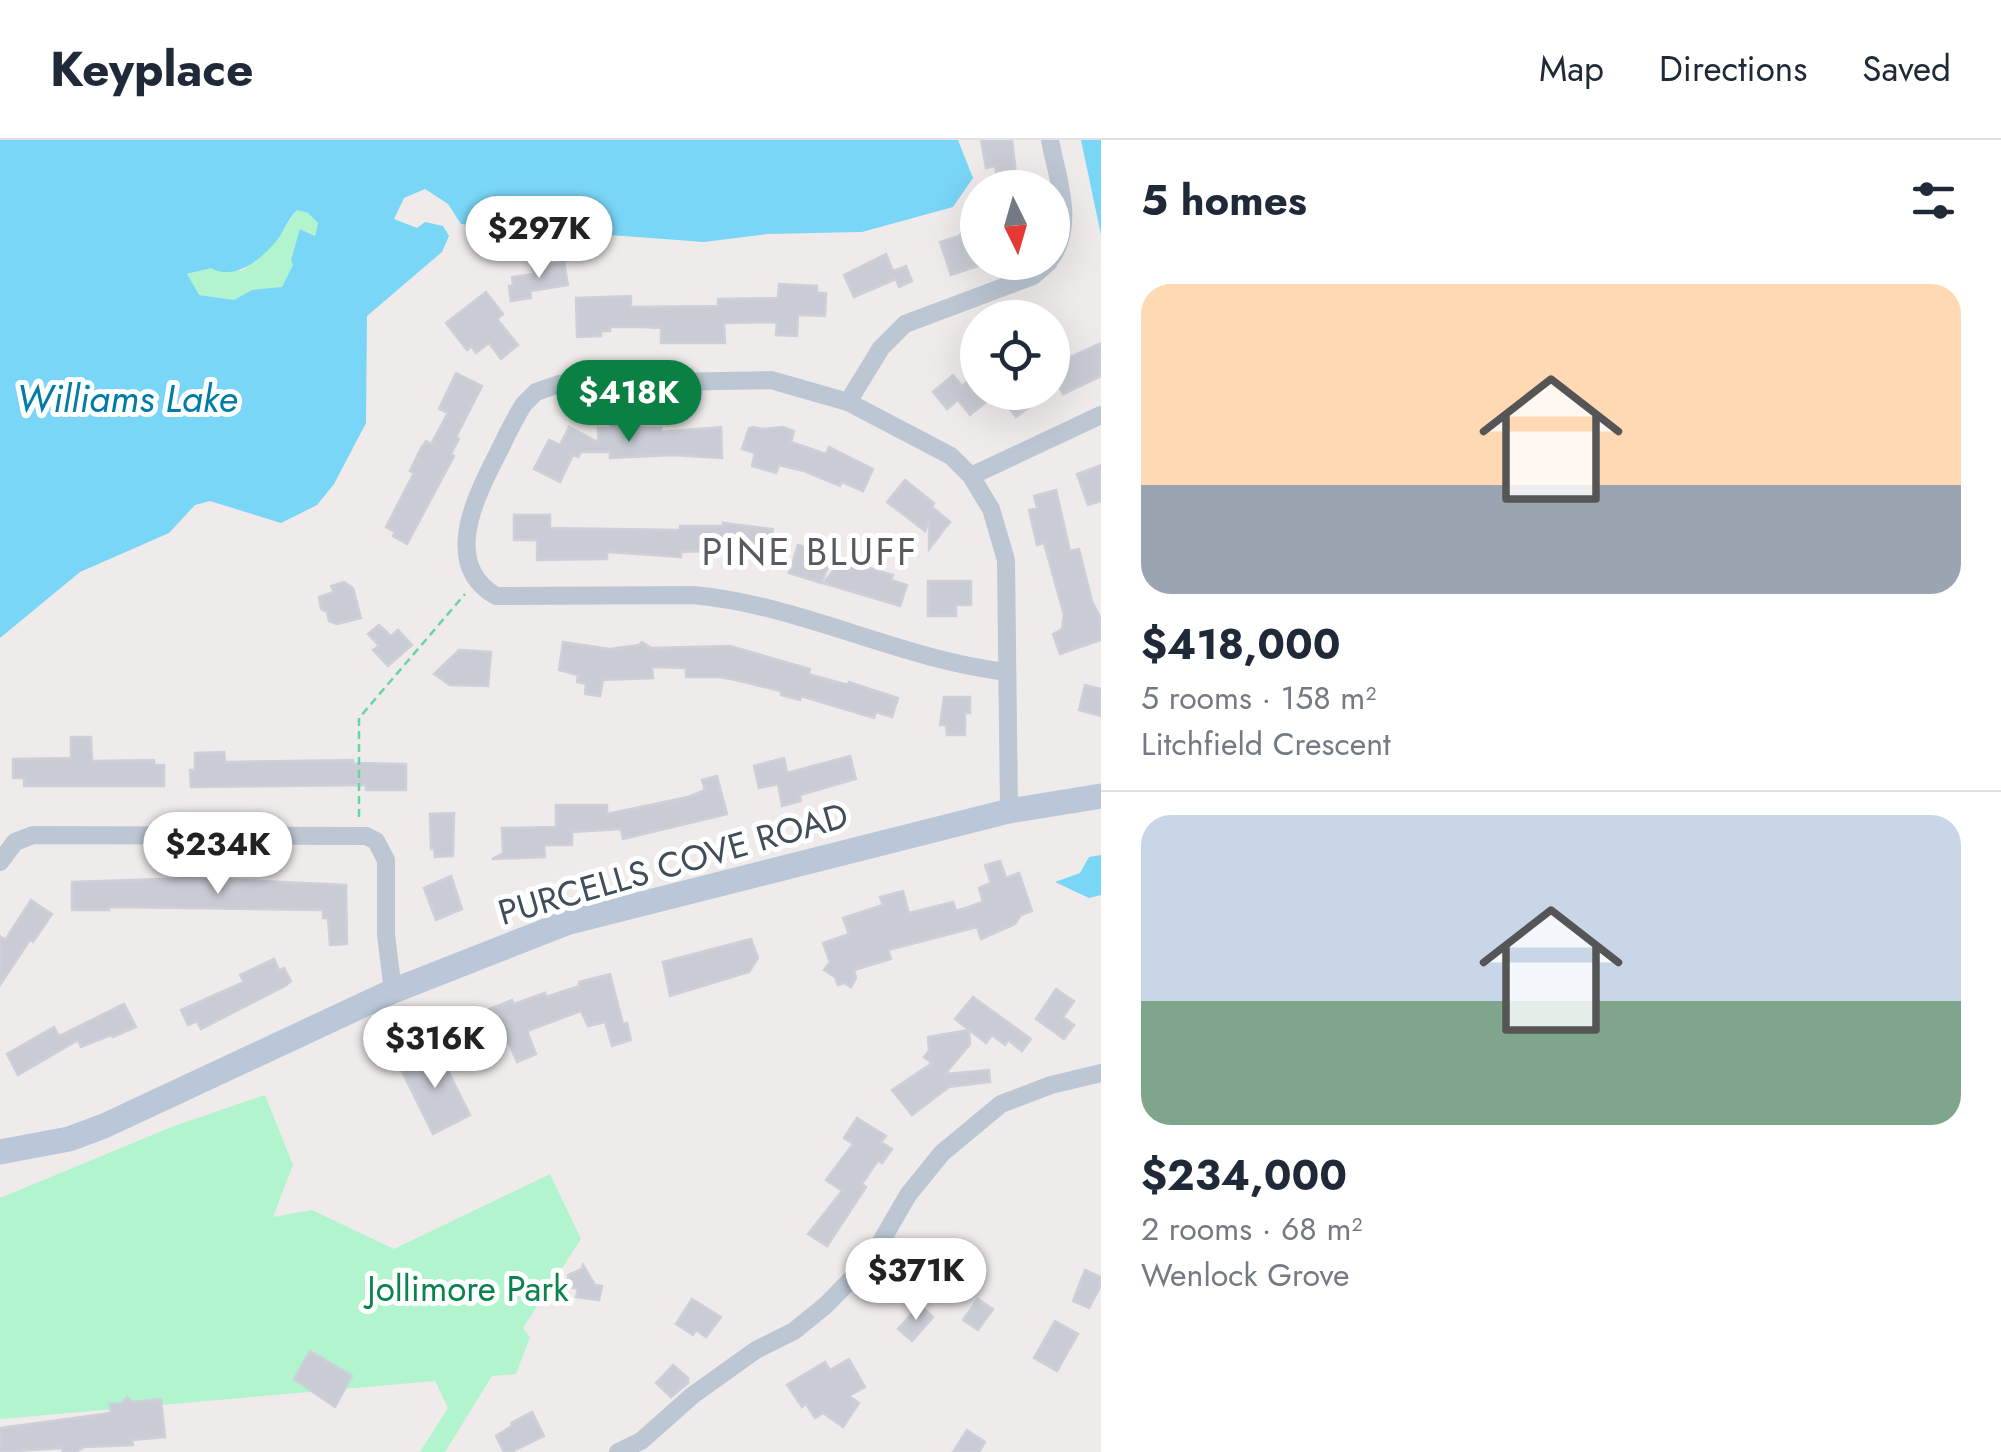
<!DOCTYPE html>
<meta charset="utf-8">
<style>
:root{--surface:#fff;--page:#f6f6f7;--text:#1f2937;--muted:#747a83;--line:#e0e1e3;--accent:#0b8043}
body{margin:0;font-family:Jost,sans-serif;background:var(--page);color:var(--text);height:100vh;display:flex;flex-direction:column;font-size:38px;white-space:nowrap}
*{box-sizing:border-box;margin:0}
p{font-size:32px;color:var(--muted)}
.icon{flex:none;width:55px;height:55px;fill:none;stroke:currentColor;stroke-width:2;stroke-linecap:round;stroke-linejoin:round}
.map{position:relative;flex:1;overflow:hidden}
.sheet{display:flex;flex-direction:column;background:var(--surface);width:900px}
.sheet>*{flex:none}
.needle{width:65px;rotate:175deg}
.controls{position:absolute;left:960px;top:30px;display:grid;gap:20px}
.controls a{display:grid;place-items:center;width:110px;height:110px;border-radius:50%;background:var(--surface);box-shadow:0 10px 40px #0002;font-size:50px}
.price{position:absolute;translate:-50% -85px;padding:0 22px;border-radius:35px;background:#fff;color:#222;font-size:32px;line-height:65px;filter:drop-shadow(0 2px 5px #0008)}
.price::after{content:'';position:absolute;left:50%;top:60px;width:30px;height:22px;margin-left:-15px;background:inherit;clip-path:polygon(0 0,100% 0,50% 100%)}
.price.on{background:var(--accent);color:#fff}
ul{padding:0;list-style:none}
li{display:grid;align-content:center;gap:20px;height:530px;padding:0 40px}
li+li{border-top:2px solid var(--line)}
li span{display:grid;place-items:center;height:310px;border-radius:30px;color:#555}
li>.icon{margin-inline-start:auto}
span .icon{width:180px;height:180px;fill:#fffc;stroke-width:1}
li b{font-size:42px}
h2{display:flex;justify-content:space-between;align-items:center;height:120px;padding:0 40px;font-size:42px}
header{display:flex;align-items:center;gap:60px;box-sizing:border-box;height:140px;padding:0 50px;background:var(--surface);border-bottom:2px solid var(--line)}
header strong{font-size:48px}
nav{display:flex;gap:55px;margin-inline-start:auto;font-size:35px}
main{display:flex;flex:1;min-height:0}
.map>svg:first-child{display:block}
.green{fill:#b1f4ce}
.water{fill:#79d6f6;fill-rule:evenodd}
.building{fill:#c9ccd4;stroke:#ced0d8;stroke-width:2.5}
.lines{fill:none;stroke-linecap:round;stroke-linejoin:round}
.path{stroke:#66d5a4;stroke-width:2.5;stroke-dasharray:8 5;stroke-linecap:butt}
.minor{stroke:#bcc7d3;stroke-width:18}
.secondary{stroke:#bac7d8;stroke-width:25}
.labels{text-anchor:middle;stroke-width:10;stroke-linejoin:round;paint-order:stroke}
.street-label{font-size:35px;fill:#414d5b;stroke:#fff}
.park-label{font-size:35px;fill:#0b834d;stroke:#fff}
.water-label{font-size:38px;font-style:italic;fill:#017ca7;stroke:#fff}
.neighbourhood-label{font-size:38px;letter-spacing:2.5px;fill:#575b61;stroke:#fff}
</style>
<header>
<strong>Keyplace</strong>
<nav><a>Map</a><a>Directions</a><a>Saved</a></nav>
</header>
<main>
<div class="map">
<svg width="1101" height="1312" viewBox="0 0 1101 1312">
<rect width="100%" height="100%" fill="#efebeb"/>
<g class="green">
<polygon points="297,70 308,73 318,83 315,96 301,89 294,124 282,148 252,150 234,160 199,155 186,135 211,127 242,131 273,105"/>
<polygon points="265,955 293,1025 273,1077 312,1070 394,1109 550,1034 581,1099 523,1188 530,1197 516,1234 492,1236 445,1312 420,1312 448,1268 435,1241 0,1279 0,1058 174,986"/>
</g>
<g class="water">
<path d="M 0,0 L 958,0 L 973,38 L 953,67 L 862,92 L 767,94 L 704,102 L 461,84 L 448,64 L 425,49 L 404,58 L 394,79 L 417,88 L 425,82 L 443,86 L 449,96 L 442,112 L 367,176 L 366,283 L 334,344 L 317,365 L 281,383 L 210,361 L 195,365 L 169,393 L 80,432 L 0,498 ZM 297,70 L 308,73 L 318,83 L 315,96 L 300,89 L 291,120 L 293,125 L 282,147 L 252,150 L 234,160 L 199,155 L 187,134 L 211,128 C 235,141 258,121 274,104 C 283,94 287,80 297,70 Z"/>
<polygon points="1081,0 1101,0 1101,95"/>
<polygon points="1101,715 1101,755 1089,758 1055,742 1080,733 1089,717"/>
</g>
<g class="building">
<polygon points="981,0 1012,0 1017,42 998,45 995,26 986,28"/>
<polygon points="978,75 978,126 951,135 940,102 959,96"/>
<polygon points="886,114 893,131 906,126 912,141 899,147 896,139 854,157 844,135"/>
<polygon points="564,122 568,145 530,151 531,158 511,161 509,146 513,146 512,137 534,134 532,127"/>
<polygon points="779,144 817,146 817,153 826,153 825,176 798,175 797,196 776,195 777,182 724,183 725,203 661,203 661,188 641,187 610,187 610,191 601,191 601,196 577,197 576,158 631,156 631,167 718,166 718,159 778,158"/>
<polygon points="486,152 503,174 497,179 518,205 501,219 489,203 476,213 471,206 467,210 446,183"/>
<polygon points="1101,203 1101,236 1063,254 1052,233 1052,225"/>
<polygon points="456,233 482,246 456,297 459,299 451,314 454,316 407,404 393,396 395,392 386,387 414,333 410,331 420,310 426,301 431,304 448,273 439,269"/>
<polygon points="953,235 962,246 968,241 978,252 1034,252 1023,261 1028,268 1016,277 997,253 970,275 958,260 947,269 933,252"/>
<polygon points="610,281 626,281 626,287 661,288 661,292 721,287 722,318 672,315 610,318 610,312 581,312 578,317 573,315 560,342 534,329 549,300 560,305 569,287 598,302 598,288 610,288"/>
<polygon points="753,287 762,289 783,287 794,291 791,302 826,314 829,307 873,329 863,351 842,342 840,346 804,331 779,325 776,333 752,326 755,313 742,309 749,288"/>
<polygon points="1101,325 1101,361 1088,365 1077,334"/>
<polygon points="905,340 934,363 932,367 950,382 929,409 929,380 925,391 887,362"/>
<polygon points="1056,350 1070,411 1079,409 1092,461 1101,479 1101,500 1060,514 1053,494 1062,489 1064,475 1044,403 1037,405 1029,370 1037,368 1034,356"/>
<polygon points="514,375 550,375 550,388 680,390 680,386 723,386 723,383 773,389 769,422 752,420 752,416 711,411 681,412 681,417 607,412 607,419 537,420 537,400 514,400"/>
<polygon points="798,405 833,416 821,443 789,433"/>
<polygon points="842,420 893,435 891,440 907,445 900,466 823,443"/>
<polygon points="928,441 971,441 971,465 956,465 956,476 928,476"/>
<polygon points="344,442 353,448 361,478 337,484 329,481 327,472 321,469 319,457 334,452 331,446"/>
<polygon points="379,485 391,496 398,490 412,505 388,526 373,510 379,506 368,494"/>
<polygon points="563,502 610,509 639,505 642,502 651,508 730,506 810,529 808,534 848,545 849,542 898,558 892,577 876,572 874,578 801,556 800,560 781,555 781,551 740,541 720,537 686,537 686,528 652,527 653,538 603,540 600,556 585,554 586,544 577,542 578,535 559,530"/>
<polygon points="459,510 491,512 488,546 450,545 434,534"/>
<polygon points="1085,545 1101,549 1101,576 1079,570"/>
<polygon points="944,557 970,557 970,573 965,573 965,595 947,595 946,585 940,585"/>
<polygon points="71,597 91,597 92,621 154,620 154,625 164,625 164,646 24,646 24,638 13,638 13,619 71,618"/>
<polygon points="224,612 225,622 353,620 353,623 406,624 406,650 366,650 366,645 191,647 190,630 195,630 195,613"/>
<polygon points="850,616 856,639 800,655 801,661 782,666 778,644 759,648 754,626 784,618 787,633"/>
<polygon points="717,636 727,674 623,699 621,689 572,692 572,705 544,705 545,717 492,719 503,713 502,688 556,687 556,665 607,665 607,674 688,657 705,650 702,640"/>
<polygon points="454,673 453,716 435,717 434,708 431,709 430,674"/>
<polygon points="1000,721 1006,738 1019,733 1032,771 1021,775 1015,784 981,799 977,787 888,810 891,819 854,830 856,838 851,847 844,843 838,845 835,837 824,830 830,822 823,803 849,794 843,778 883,765 880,757 903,751 909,773 953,762 956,771 983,762 979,748 991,743 985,725"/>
<polygon points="451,736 462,769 436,780 424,748"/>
<polygon points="194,738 346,745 347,804 330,805 328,778 323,778 323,770 109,767 109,770 72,770 72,742"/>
<polygon points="31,760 52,774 33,802 30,800 0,845 0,796 5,800"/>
<polygon points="751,799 758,818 749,832 670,856 663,822"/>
<polygon points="274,819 279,830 284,828 291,841 285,846 201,889 197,881 188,885 181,870 244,842 240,835"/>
<polygon points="610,834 623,884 627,883 631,900 612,906 605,882 588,886 581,871 527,891 536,914 517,922 509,903 496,908 482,872 512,860 514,864 545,853 546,857 579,846 579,842"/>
<polygon points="1056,849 1074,861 1063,877 1074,885 1064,899 1036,879"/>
<polygon points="973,857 1031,899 1022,911 1008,900 1005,905 992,895 986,903 955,879"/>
<polygon points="124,864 136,887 113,897 111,895 81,907 78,900 18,935 7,914 54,887 59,896"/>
<polygon points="969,890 970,904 945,934 989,930 990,942 949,947 912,975 892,950 932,923 924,917 929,911 928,897"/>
<polygon points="437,909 470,975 433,994 400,927"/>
<polygon points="857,978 886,996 881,1002 892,1009 882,1023 878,1020 862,1044 866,1047 827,1106 808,1094 842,1051 826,1040 853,1004 844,998"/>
<polygon points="583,1125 595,1145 602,1146 599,1160 576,1157 578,1149 569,1147 568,1135 582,1129"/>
<polygon points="1085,1130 1101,1137 1101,1145 1089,1168 1073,1161"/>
<polygon points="692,1159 721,1177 706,1197 696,1190 693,1195 676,1184"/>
<polygon points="978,1159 993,1169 978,1190 963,1180"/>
<polygon points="920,1165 933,1177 912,1201 898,1189"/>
<polygon points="1055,1181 1078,1194 1057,1231 1034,1218"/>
<polygon points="310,1211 352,1236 335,1267 294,1239"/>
<polygon points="849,1219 865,1247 849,1256 859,1263 843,1287 823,1273 815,1278 806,1264 802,1267 787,1245 825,1222 830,1230"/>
<polygon points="673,1225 688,1238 688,1243 671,1257 656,1243"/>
<polygon points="127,1257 132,1262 161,1259 165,1297 132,1300 133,1305 84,1307 76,1312 63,1312 62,1308 0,1312 0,1288 111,1273 110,1264 122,1263"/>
<polygon points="532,1272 544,1296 511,1312 504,1312 496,1296 512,1286 511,1283"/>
<polygon points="967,1290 985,1302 979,1312 953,1312"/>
</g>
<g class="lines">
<polyline class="path" points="359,677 359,578 465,454"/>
<g class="minor">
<path d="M 1050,0 C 1057,37 1075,83 1052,117"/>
<polyline points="848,262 881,208 905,184 1033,136 1049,122"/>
<polyline points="971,336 1101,275"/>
<path d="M 1007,532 C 899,519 801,465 693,455 L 496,456 C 440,424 477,354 498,313 C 506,297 514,279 524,264 L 536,252 L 559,244 L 771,240 L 848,262 L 951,316 L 971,336 L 991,369 L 1006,420 L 1009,671"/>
<polyline points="0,722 15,702 33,695 366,696 376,701 386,720 386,795 393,851"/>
<polyline points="618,1312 641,1301 693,1255 756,1210 794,1191 826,1165 871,1119 908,1055 942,1013 1001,964 1051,945 1101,933"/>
</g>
<polyline class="secondary" points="0,1012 69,999 104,986 393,851 566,783 1009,671 1101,656"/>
</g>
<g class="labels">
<g class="street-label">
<text transform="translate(673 724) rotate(-16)" y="12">PURCELLS COVE ROAD</text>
</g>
<g class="park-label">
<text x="468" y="1161">Jollimore Park</text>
</g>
<g class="water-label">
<text x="127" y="272">Williams Lake</text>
</g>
<g class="neighbourhood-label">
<text x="810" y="425">PINE BLUFF</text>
</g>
</g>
</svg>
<div class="controls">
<a><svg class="needle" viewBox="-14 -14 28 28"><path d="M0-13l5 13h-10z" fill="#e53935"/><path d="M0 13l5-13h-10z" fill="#747a83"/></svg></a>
<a><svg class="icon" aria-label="locate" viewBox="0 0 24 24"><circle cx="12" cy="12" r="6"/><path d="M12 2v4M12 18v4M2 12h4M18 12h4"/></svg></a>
</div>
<b class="price" style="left:539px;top:141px">$297K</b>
<b class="price on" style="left:629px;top:305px">$418K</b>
<b class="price" style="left:218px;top:757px">$234K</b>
<b class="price" style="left:435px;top:951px">$316K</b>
<b class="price" style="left:916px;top:1183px">$371K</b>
</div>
<section class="sheet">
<h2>5 homes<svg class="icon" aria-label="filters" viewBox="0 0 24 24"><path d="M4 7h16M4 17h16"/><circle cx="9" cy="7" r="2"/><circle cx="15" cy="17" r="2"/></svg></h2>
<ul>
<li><span style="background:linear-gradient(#ffd9b3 65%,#9aa5b1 0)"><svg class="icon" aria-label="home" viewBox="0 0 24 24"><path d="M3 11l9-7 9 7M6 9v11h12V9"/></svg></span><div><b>$418,000</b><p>5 rooms · 158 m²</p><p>Litchfield Crescent</p></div></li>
<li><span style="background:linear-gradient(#c9d6e8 60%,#7fa58c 0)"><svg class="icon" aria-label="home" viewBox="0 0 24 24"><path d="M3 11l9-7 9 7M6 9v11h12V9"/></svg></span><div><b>$234,000</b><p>2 rooms · 68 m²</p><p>Wenlock Grove</p></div></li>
</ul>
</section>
</main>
